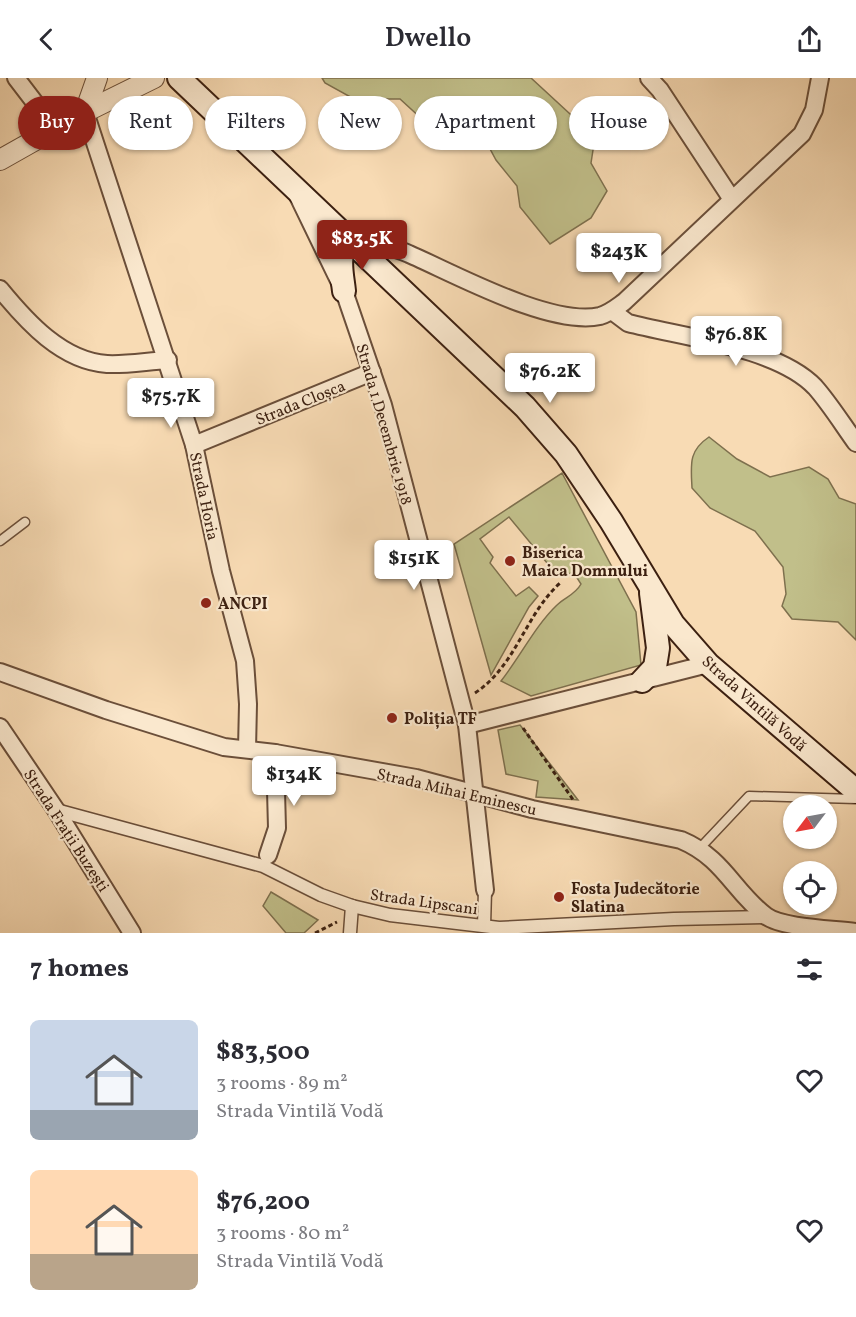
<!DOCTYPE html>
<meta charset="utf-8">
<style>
:root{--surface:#fff;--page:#f7f7f7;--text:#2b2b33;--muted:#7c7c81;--accent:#8f2418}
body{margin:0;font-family:Vollkorn,serif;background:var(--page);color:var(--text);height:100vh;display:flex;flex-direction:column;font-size:22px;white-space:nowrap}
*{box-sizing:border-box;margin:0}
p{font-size:20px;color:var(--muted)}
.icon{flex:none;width:33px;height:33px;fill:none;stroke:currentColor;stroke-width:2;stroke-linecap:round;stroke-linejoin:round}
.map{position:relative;height:855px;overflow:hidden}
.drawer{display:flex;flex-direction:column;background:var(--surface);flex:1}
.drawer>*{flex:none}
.top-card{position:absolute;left:18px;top:18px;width:820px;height:54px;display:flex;gap:12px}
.needle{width:39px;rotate:238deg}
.tools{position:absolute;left:783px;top:717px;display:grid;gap:12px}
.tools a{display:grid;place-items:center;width:54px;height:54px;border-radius:50%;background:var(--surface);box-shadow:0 2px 4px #0004;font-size:30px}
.price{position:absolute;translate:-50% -51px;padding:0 14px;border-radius:6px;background:#fff;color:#222;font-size:20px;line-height:39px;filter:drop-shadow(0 2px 3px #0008)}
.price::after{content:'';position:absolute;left:50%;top:36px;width:18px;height:14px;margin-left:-9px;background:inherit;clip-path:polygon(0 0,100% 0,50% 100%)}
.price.on{background:var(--accent);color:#fff}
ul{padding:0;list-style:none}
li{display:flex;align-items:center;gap:18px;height:150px;padding:0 30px}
li span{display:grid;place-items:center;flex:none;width:168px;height:120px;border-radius:9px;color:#555}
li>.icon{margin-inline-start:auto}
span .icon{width:72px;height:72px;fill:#fffc;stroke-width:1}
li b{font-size:26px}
h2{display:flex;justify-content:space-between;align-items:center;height:72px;padding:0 30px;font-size:26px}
.pill{padding:0 21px;border-radius:27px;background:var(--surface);box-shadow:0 2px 4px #0004;font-size:21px;line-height:54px}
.pill.on{background:var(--accent);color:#fff}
header{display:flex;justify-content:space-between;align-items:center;height:78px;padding:0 30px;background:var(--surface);font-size:27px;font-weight:600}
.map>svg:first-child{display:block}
.green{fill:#c1bf8a;stroke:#7e704e;stroke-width:1.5}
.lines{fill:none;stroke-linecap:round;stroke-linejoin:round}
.service-casing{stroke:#6b4f3a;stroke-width:11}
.pedestrian-casing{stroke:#6b4f3a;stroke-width:15}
.minor-casing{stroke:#6b4f3a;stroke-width:20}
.tertiary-casing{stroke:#6b4f3a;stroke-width:22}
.secondary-casing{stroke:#3c2011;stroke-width:26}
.path{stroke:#3c2011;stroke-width:3;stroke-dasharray:4.5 3;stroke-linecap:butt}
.service{stroke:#fae8ce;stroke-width:8}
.pedestrian{stroke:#fae8ce;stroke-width:12}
.minor{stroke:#fae8ce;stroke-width:16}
.tertiary{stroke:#fae8ce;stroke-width:20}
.secondary{stroke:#fae8ce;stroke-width:22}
.poi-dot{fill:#8f2418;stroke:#fae8ce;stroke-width:2}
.labels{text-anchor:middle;stroke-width:4.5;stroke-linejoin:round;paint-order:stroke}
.street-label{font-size:16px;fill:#3c2011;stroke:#fae8ce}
.poi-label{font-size:16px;font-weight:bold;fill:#3c2011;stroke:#fae8ce;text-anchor:start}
</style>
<header><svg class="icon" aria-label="back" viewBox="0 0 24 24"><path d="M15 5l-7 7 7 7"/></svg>Dwello<svg class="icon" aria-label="share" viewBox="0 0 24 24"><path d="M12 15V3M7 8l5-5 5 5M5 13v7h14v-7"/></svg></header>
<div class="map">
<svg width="856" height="855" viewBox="0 0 856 855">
<rect width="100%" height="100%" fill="#f8dbb4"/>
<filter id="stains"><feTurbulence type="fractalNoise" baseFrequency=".00333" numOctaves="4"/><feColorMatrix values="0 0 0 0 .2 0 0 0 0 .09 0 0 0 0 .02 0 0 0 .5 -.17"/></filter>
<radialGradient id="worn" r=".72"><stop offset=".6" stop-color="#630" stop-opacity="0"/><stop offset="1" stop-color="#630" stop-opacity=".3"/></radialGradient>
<g class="green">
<polygon points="322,0 531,0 595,59 591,85 607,113 591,140 550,166 520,129 517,108 496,82 474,41 452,41 434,52 400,21 354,21 325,5"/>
<path d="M 709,359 L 737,381 L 770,399 L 809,389 L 828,401 L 839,420 L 856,426 L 856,562 L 838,544 L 792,541 L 782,528 L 786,516 L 783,489 L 755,453 L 710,430 L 692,410 C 691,387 688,373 709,359 Z"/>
<path d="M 562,395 L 636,534 L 641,587 L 531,618 L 501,603 C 520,579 535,548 557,527 C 565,519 575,517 581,506 L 574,495 L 557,497 L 509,439 L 480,461 L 493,479 L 490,485 L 516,518 L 529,509 L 538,518 L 529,529 L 491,597 L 454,466 Z"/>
<polygon points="520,647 578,722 536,719 538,703 506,696 498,652"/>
<polygon points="271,814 318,842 304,855 286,855 263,828"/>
</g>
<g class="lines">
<defs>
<g id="service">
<polyline points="0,463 25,444"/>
<polyline points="700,770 749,718 856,721"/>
</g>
<g id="pedestrian">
<polyline points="56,732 263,788 321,817 352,828 390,837 499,850 674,841 767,839"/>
<polyline points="484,848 485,812"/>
<polyline points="350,855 352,828"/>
</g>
<g id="minor">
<polyline points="16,0 55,51"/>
<polyline points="649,0 660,12 731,120"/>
<polyline points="85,34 194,367 221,493 245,583 248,626 247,671"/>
<polyline points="298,118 344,213 383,327 467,647 485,812"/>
<path d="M 351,161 C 370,165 392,168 409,176 C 455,196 551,249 600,238 C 610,235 617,229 624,224 L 802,56 L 814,32 L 820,0"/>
<path d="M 0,211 C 27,244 62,283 107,286 C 127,287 148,283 168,282"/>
<path d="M 612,233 L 628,245 C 681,259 777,269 815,309 C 830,326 843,347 856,365"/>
<polyline points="194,367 372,294"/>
<path d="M 0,594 L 106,632 L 224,669 L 275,675 L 416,700 L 532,731 L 681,762 C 724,780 733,813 766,838 C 782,850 834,851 856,854"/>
<polyline points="467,647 708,586"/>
<polyline points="0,649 56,732 132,855"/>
<polyline points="268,777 277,750 275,675"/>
</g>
<g id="tertiary">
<polyline points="85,34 97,0"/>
<polyline points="0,82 85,34 154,0"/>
</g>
<g id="secondary">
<polyline points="179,0 525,329 566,376 611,443 673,546 708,586 856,713"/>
<path d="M 344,213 C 342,194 336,175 351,161"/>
<polyline points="642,603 655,589 658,570 651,515"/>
</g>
</defs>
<use href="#service" class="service-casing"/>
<use href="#pedestrian" class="pedestrian-casing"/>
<use href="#minor" class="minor-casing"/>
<use href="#tertiary" class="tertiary-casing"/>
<use href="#secondary" class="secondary-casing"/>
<g class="path">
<path d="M 475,615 C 516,588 525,537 560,505"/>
<polyline points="523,650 574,723"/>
<polyline points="315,855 337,844"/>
</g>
<use href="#service" class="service"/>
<use href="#pedestrian" class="pedestrian"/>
<use href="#minor" class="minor"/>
<use href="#tertiary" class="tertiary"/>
<use href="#secondary" class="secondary"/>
</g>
<g class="poi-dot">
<circle cx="510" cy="483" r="6"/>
<circle cx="206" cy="525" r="6"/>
<circle cx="392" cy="640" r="6"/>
<circle cx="559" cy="819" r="6"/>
</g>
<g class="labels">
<g class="street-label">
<text transform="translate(300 324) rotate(-22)" y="6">Strada Cloșca</text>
<text transform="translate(385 346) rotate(74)" y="6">Strada 1 Decembrie 1918</text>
<text transform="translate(205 418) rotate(78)" y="6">Strada Horia</text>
<text transform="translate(755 625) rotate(42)" y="6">Strada Vintilă Vodă</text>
<text transform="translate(457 713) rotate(13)" y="6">Strada Mihai Eminescu</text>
<text transform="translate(67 752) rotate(57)" y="6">Strada Frații Buzești</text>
<text transform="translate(424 823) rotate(8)" y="6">Strada Lipscani</text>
</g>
<g class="poi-label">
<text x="522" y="480">Biserica<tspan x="522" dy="18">Maica Domnului</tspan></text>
<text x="218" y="531">ANCPI</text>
<text x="404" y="646">Poliția TF</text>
<text x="571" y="816">Fosta Judecătorie<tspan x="571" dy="18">Slatina</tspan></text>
</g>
</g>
<rect width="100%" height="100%" filter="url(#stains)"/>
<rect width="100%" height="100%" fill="url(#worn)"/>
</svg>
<div class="tools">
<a><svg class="needle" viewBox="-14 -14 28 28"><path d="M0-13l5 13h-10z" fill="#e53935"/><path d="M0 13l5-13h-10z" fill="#7c7c81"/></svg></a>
<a><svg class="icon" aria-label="locate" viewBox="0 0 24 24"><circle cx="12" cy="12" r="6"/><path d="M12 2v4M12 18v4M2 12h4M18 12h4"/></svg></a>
</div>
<b class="price on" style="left:362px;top:193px">$83.5K</b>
<b class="price" style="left:619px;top:206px">$243K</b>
<b class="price" style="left:736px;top:289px">$76.8K</b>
<b class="price" style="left:550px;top:326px">$76.2K</b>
<b class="price" style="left:171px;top:351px">$75.7K</b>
<b class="price" style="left:414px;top:513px">$151K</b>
<b class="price" style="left:294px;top:729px">$134K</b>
<div class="top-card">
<a class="pill on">Buy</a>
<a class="pill">Rent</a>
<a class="pill">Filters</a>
<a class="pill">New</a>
<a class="pill">Apartment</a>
<a class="pill">House</a>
</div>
</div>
<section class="drawer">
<h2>7 homes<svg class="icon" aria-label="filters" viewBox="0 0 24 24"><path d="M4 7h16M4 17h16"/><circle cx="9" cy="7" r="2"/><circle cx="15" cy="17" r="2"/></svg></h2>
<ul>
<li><span style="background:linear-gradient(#c9d6e8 75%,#9aa5b1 0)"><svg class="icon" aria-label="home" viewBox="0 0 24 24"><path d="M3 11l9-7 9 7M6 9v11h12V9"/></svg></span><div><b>$83,500</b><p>3 rooms · 89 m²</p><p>Strada Vintilă Vodă</p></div><svg class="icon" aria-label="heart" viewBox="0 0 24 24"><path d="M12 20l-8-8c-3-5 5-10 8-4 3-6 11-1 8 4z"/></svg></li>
<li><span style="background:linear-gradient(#ffd9b3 70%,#b9a48a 0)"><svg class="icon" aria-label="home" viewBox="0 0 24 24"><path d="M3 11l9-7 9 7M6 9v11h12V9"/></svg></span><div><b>$76,200</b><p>3 rooms · 80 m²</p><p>Strada Vintilă Vodă</p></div><svg class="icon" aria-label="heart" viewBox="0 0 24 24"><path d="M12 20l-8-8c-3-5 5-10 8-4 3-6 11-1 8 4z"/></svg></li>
</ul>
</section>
